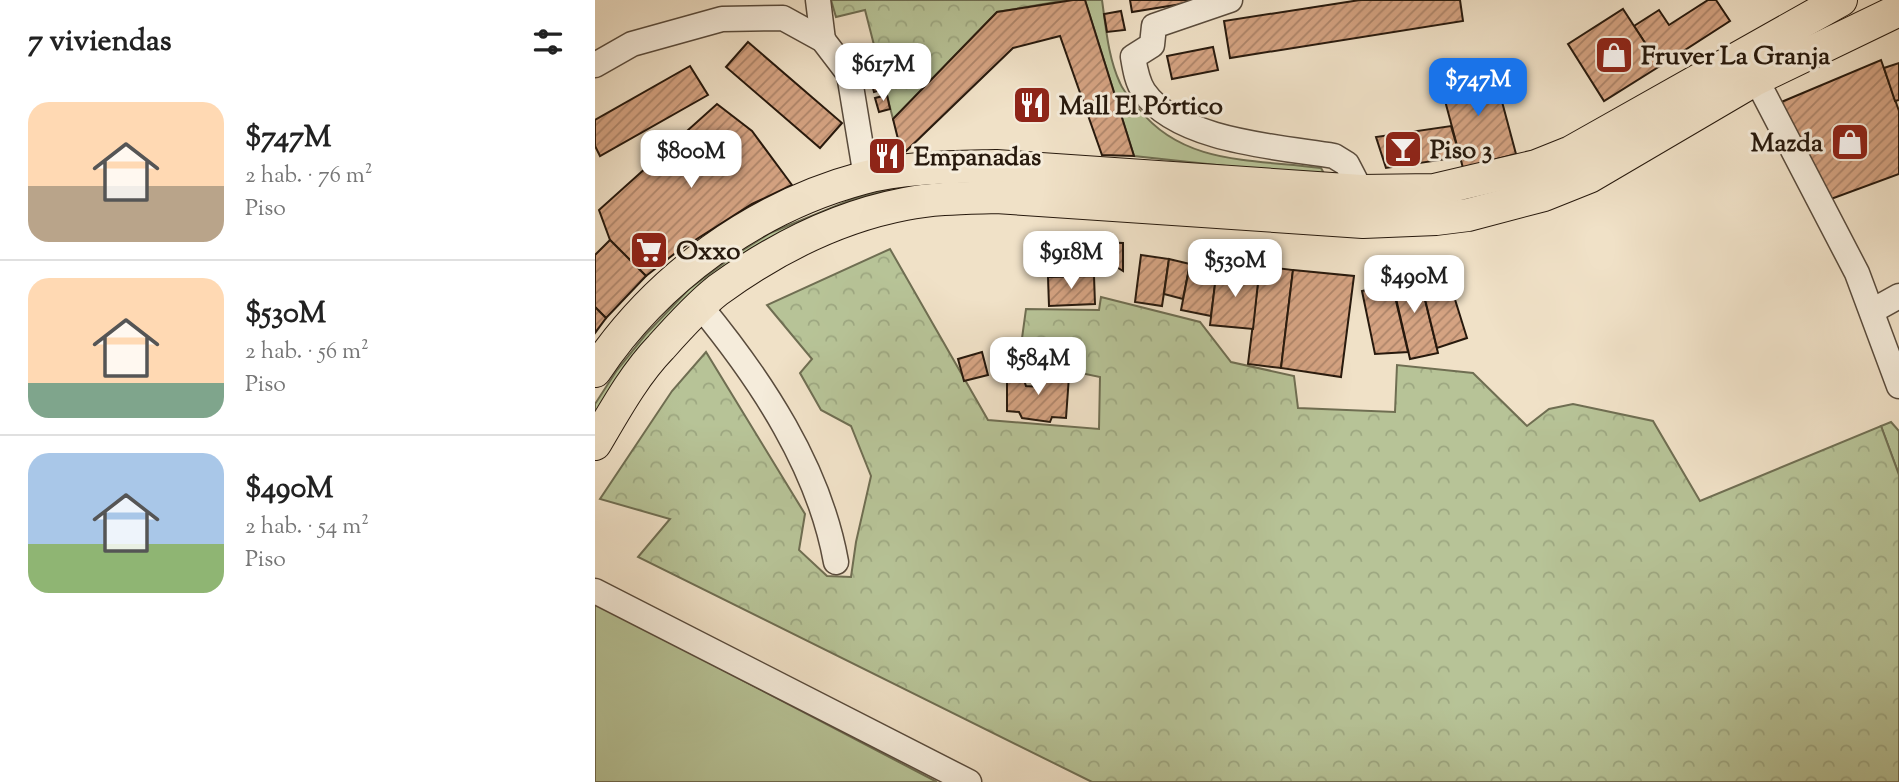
<!DOCTYPE html>
<html lang="es">
<meta charset="utf-8">
<style>
:root{--surface:#fff;--page:#f2f2f2;--text:#222;--muted:#767676;--line:#e0e0e0;--accent:#1a73e8}
body{margin:0;font-family:"Sorts Mill Goudy",serif;background:var(--page);color:var(--text);height:100vh;display:flex;flex-direction:column;font-size:26px;white-space:nowrap}
*{box-sizing:border-box;margin:0}
p{font-size:23px;color:var(--muted)}
.icon{flex:none;width:38px;height:38px;fill:none;stroke:currentColor;stroke-width:2;stroke-linecap:round;stroke-linejoin:round}
.map{position:relative;flex:1;overflow:hidden}
.sheet{display:flex;flex-direction:column;background:var(--surface);width:595px}
.sheet>*{flex:none}
.price{position:absolute;translate:-50% -60px;padding:0 16px;border-radius:14px;background:#fff;color:#222;font-size:23px;line-height:46px;filter:drop-shadow(0 2px 4px #0008)}
.price::after{content:'';position:absolute;left:50%;top:42px;width:21px;height:16px;margin-left:-10px;background:inherit;clip-path:polygon(0 0,100% 0,50% 100%)}
.price.on{background:var(--accent);color:#fff}
ul{padding:0;list-style:none}
li{display:flex;align-items:center;gap:21px;height:175px;padding:0 28px}
li+li{border-top:2px solid var(--line)}
li span{display:grid;place-items:center;flex:none;width:196px;height:140px;border-radius:21px;color:#555}
li>.icon{margin-inline-start:auto}
span .icon{width:84px;height:84px;fill:#fffc;stroke-width:1}
li b{font-size:30px}
h2{display:flex;justify-content:space-between;align-items:center;height:84px;padding:0 28px;font-size:30px}
main{display:flex;flex:1;min-height:0}
.map>svg:first-child{display:block}
.green{fill:#b7c397;stroke:#6f6e52;stroke-width:2}
.forest{fill:url(#forest-crowns);stroke:#6f6e52;stroke-width:2}
.building{fill:url(#building-hatch);stroke:#27190d;stroke-width:2}
.lines{fill:none;stroke-linecap:round;stroke-linejoin:round}
.minor-casing{stroke:#594b3c;stroke-width:27}
.major-casing{stroke:#27190d;stroke-width:34}
.minor{stroke:#f5ecdb;stroke-width:24}
.major{stroke:#f0e1c7;stroke-width:32}
.labels{text-anchor:middle;stroke-width:6;stroke-linejoin:round;paint-order:stroke}
.poi-label{font-size:26px;font-weight:bold;fill:#27190d;stroke:#f5ecdb;text-anchor:start}
</style>
<main>
<section class="sheet">
<h2>7 viviendas<svg class="icon" aria-label="filters" viewBox="0 0 24 24"><path d="M4 7h16M4 17h16"/><circle cx="9" cy="7" r="2"/><circle cx="15" cy="17" r="2"/></svg></h2>
<ul>
<li><span style="background:linear-gradient(#ffd9b3 60%,#b9a48a 0)"><svg class="icon" aria-label="home" viewBox="0 0 24 24"><path d="M3 11l9-7 9 7M6 9v11h12V9"/></svg></span><div><b>$747M</b><p>2 hab. · 76 m²</p><p>Piso</p></div></li>
<li><span style="background:linear-gradient(#ffd9b3 75%,#7fa58c 0)"><svg class="icon" aria-label="home" viewBox="0 0 24 24"><path d="M3 11l9-7 9 7M6 9v11h12V9"/></svg></span><div><b>$530M</b><p>2 hab. · 56 m²</p><p>Piso</p></div></li>
<li><span style="background:linear-gradient(#a9c7e8 65%,#8fb573 0)"><svg class="icon" aria-label="home" viewBox="0 0 24 24"><path d="M3 11l9-7 9 7M6 9v11h12V9"/></svg></span><div><b>$490M</b><p>2 hab. · 54 m²</p><p>Piso</p></div></li>
</ul>
</section>
<div class="map">
<svg width="1304" height="782" viewBox="0 0 1304 782">
<defs>
<pattern id="forest-crowns" width="20" height="18" patternUnits="userSpaceOnUse" patternTransform="scale(1.75)"><rect width="20" height="18" fill="#b7c397"/><path d="M2 6a3 3 0 1 1 6 0M12 15a3 3 0 1 1 6 0" fill="none" stroke="#9da781"/></pattern>
<pattern id="building-hatch" width="6" height="6" patternUnits="userSpaceOnUse" patternTransform="scale(1.75)"><rect width="6" height="6" fill="#d5a382"/><path d="M-1 1l2-2M0 6l6-6M5 7l2-2" fill="none" stroke="#ad8469"/></pattern>
</defs>
<rect width="100%" height="100%" fill="#f0e1c7"/>
<filter id="stains"><feTurbulence type="fractalNoise" baseFrequency=".00286" numOctaves="4"/><feColorMatrix values="0 0 0 0 .2 0 0 0 0 .09 0 0 0 0 .02 0 0 0 .5 -.17"/></filter>
<radialGradient id="worn" r=".72"><stop offset=".6" stop-color="#630" stop-opacity="0"/><stop offset="1" stop-color="#630" stop-opacity=".3"/></radialGradient>
<g class="green">
<path d="M 490,0 L 507,0 C 511,28 513,57 525,83 C 529,93 538,101 544,109 C 589,166 660,159 726,168 L 731,177 L 539,156 Z"/>
<polygon points="368,178 948,183 835,208 367,185 178,238 0,414 0,404 22,370 51,334 94,289 140,255 175,233 258,199 318,183"/>
<polygon points="1296,422 1304,431 1304,475 1286,426"/>
<polygon points="0,603 342,782 0,782"/>
</g>
<g class="forest">
<polygon points="236,0 472,0 402,12 298,119 270,10 241,17"/>
<polygon points="295,249 393,420 504,429 505,377 424,360 431,309 504,310 506,297 605,322 636,362 699,376 703,408 800,412 802,365 878,373 932,426 954,409 978,404 1058,421 1105,501 1286,426 1304,475 1304,782 497,782 43,557 75,519 5,499 77,391 111,352 210,514 204,550 232,576 256,577 261,542 276,476 256,426 226,410 205,373 217,359 172,305"/>
</g>
<g class="building">
<polygon points="478,0 490,0 539,156 507,155 465,36 418,48 307,155 298,119 402,12"/>
<polygon points="535,0 611,0 537,12"/>
<polygon points="765,0 865,0 868,21 635,58 629,21"/>
<polygon points="1113,0 1121,0 1135,21 1065,66 1039,26 1064,10 1074,25"/>
<polygon points="1028,9 1065,66 1009,101 973,44"/>
<polygon points="526,11 530,30 512,32 509,14"/>
<polygon points="153,42 247,123 225,148 131,67"/>
<polygon points="618,47 623,70 577,79 572,56"/>
<polygon points="1286,60 1304,111 1304,174 1236,199 1184,103"/>
<polygon points="1304,63 1304,100 1300,101 1289,68"/>
<polygon points="95,66 113,95 5,156 0,146 0,120"/>
<polygon points="286,67 292,88 279,92 273,70"/>
<polygon points="898,68 921,154 868,168 845,82"/>
<polygon points="292,95 295,109 284,112 280,98"/>
<polygon points="122,104 157,131 197,185 157,204 83,251 51,276 15,240 4,210"/>
<polygon points="856,126 865,157 791,168 781,137"/>
<polygon points="15,240 51,276 11,318 0,307 0,255"/>
<polygon points="501,242 528,243 528,271 501,254"/>
<polygon points="546,255 574,259 567,306 540,302"/>
<polygon points="574,259 595,264 588,299 569,294"/>
<polygon points="595,264 622,268 616,316 586,310"/>
<polygon points="665,266 698,270 686,368 653,364"/>
<polygon points="622,268 664,273 658,329 615,325"/>
<polygon points="698,270 759,276 746,377 686,368"/>
<polygon points="823,271 843,353 815,359 796,277"/>
<polygon points="499,276 500,304 454,306 453,277"/>
<polygon points="853,277 872,338 842,348 826,283"/>
<polygon points="797,284 813,352 780,354 767,291"/>
<polygon points="0,307 11,318 0,333"/>
<polygon points="387,352 393,375 369,381 363,359"/>
<polygon points="412,374 427,374 431,386 445,387 446,374 474,376 471,418 457,417 455,422 427,418 424,412 412,411"/>
</g>
<g class="lines">
<defs>
<g id="minor">
<polyline points="223,0 228,40"/>
<path d="M 635,0 L 559,26 L 557,45 L 538,57 C 540,69 542,82 549,92 C 583,141 684,147 739,156 L 752,164 L 766,191"/>
<polyline points="0,65 37,44 127,19 188,18 228,40 254,74 271,177"/>
<polyline points="1161,79 1262,273 1304,386"/>
<path d="M 106,307 C 166,380 224,467 241,562"/>
<polyline points="1277,311 1304,296"/>
<polyline points="0,591 374,782"/>
</g>
<g id="major">
<path d="M 0,371 C 62,278 160,207 268,178 C 307,167 361,167 401,166 L 766,191 L 839,190 L 941,166 L 976,152 L 1246,0"/>
<path d="M 0,444 C 20,410 39,375 66,347 C 82,329 104,305 123,290 C 178,250 242,217 310,204 C 340,198 371,198 401,197 L 768,222 L 841,219 L 873,215 L 949,195 L 994,177 L 1161,79 L 1304,10"/>
</g>
</defs>
<use href="#minor" class="minor-casing"/>
<use href="#major" class="major-casing"/>
<use href="#minor" class="minor"/>
<use href="#major" class="major"/>
</g>
<defs>
<symbol id="shop-square" viewBox="-11 -11 22 22"><rect x="-9" y="-9" width="18" height="18" rx="4" fill="#8f2418" stroke="#f5ecdb"/><path d="M-5-2.5h2.3a2.7 3.5 0 0 1 5.4 0H5L5.5 6h-11ZM-1.5-2.5h3a1.5 2.3 0 0 0-3 0Z" fill="#fff"/></symbol>
<symbol id="restaurant-square" viewBox="-11 -11 22 22"><rect x="-9" y="-9" width="18" height="18" rx="4" fill="#8f2418" stroke="#f5ecdb"/><path d="M-5-6h1v4h1v-4h1v4h1v-4h1v5L-1.5 .5V6h-2V.5L-5-1ZM5-6V6H3V1.5H1.5Q1.5-4 5-6Z" fill="#fff"/></symbol>
<symbol id="bar-square" viewBox="-11 -11 22 22"><rect x="-9" y="-9" width="18" height="18" rx="4" fill="#8f2418" stroke="#f5ecdb"/><path d="M-6-5H6L.8 .8V4.5H3.5V6h-7V4.5H-.8V.8Z" fill="#fff"/></symbol>
<symbol id="supermarket-square" viewBox="-11 -11 22 22"><rect x="-9" y="-9" width="18" height="18" rx="4" fill="#8f2418" stroke="#f5ecdb"/><path d="M-6-5.5h2.5l.6 2H6L4.5 2H-2.5L-4.4-4H-6ZM-1.5 3.2a1.3 1.3 0 1 0 .1 0ZM3 3.2a1.3 1.3 0 1 0 .1 0Z" fill="#fff"/></symbol>
</defs>
<g fill-rule="evenodd">
<use href="#shop-square" x="997" y="33" width="44" height="44"/>
<use href="#restaurant-square" x="415" y="83" width="44" height="44"/>
<use href="#shop-square" x="1233" y="120" width="44" height="44"/>
<use href="#bar-square" x="786" y="127" width="44" height="44"/>
<use href="#restaurant-square" x="270" y="134" width="44" height="44"/>
<use href="#supermarket-square" x="32" y="228" width="44" height="44"/>
</g>
<g class="labels">
<g class="poi-label">
<text x="1046" y="64">Fruver La Granja</text>
<text x="464" y="114">Mall El Pórtico</text>
<text x="1228" y="151" text-anchor="end">Mazda</text>
<text x="835" y="158">Piso 3</text>
<text x="319" y="165">Empanadas</text>
<text x="81" y="259">Oxxo</text>
</g>
</g>
<rect width="100%" height="100%" filter="url(#stains)"/>
<rect width="100%" height="100%" fill="url(#worn)"/>
</svg>
<b class="price" style="left:288px;top:103px">$617M</b>
<b class="price on" style="left:883px;top:118px">$747M</b>
<b class="price" style="left:96px;top:190px">$800M</b>
<b class="price" style="left:476px;top:291px">$918M</b>
<b class="price" style="left:640px;top:299px">$530M</b>
<b class="price" style="left:819px;top:315px">$490M</b>
<b class="price" style="left:443px;top:397px">$584M</b>
</div>
</main>
